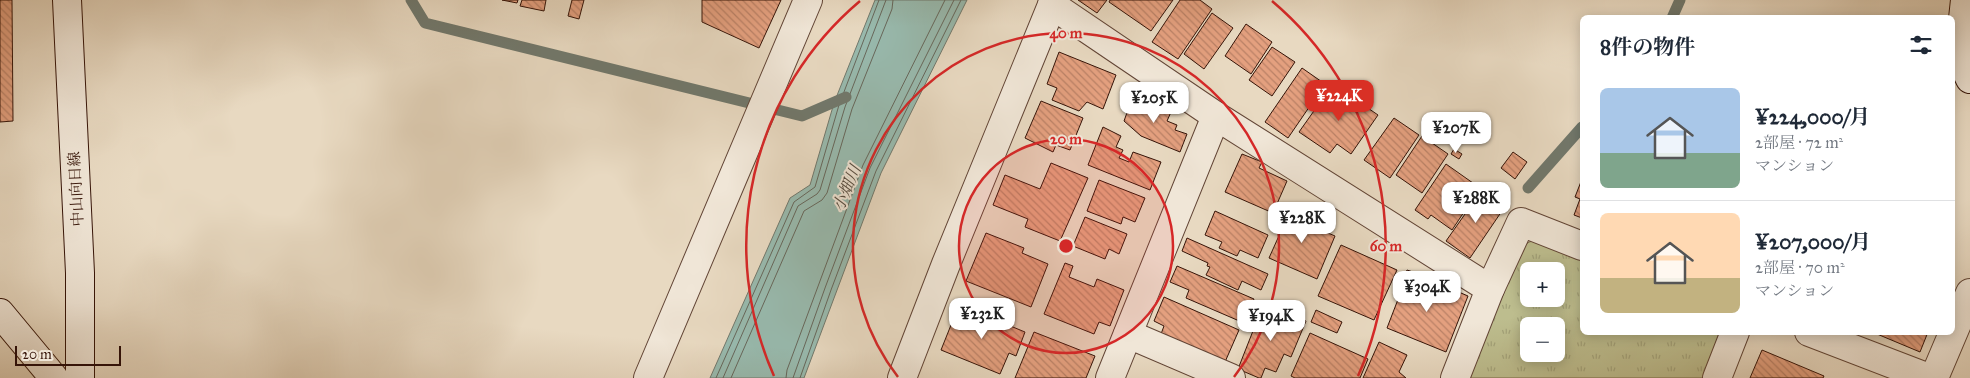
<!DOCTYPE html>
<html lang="ja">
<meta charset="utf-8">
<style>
:root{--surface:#fff;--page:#f6f6f7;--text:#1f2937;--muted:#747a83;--line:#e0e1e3;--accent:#d93025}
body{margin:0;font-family:"IM FELL Great Primer","Noto Serif JP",serif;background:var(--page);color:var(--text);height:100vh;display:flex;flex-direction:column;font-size:19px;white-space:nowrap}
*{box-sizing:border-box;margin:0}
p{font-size:16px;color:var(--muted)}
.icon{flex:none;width:28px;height:28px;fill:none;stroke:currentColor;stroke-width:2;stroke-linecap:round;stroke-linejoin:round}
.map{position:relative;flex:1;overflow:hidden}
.drawer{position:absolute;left:1580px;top:15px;width:375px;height:320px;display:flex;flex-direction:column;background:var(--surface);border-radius:8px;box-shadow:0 2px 12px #0003}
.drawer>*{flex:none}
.fabs{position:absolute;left:1520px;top:262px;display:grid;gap:10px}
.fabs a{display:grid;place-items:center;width:45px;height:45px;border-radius:8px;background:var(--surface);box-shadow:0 2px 12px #0003;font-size:25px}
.scale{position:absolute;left:15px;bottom:12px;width:106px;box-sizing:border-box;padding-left:5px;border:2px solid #361408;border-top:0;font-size:14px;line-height:18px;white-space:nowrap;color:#361408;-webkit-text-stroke:4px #f0e6d7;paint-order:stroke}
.price{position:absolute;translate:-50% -42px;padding:0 11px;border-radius:10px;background:#fff;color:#222;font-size:16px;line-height:32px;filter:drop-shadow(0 1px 2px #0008)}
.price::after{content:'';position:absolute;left:50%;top:30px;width:15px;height:11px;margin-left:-8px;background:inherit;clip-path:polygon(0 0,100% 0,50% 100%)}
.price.selected{background:var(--accent);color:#fff}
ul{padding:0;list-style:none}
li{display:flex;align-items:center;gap:15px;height:125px;padding:0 20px}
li+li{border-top:1px solid var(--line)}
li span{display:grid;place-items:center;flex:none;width:140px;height:100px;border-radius:8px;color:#555}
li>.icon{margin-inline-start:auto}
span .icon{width:60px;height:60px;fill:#fffc;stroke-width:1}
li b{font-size:21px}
h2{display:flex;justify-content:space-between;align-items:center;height:60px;padding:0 20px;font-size:21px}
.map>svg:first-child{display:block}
.park{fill:url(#park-tufts);stroke:#7a684b;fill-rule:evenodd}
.water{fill:#98baae;stroke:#71786c}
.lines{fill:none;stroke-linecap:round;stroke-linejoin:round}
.shore{stroke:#67675b;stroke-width:1}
.stream{stroke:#71786c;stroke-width:11}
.building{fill:url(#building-back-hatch);stroke:#361408}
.street-casing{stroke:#624536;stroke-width:30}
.secondary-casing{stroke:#361408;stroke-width:30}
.street{stroke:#f0e6d7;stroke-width:28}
.secondary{stroke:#f0e6d7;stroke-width:28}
.ring{fill:none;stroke:#d62828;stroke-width:2.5}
.labels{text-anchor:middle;stroke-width:4;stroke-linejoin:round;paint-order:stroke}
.street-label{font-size:15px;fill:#361408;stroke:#f0e6d7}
.water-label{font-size:16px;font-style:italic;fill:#584e42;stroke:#f0e6d7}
.centre{fill:#d62828;stroke:#f0e6d7;stroke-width:2.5}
.ring-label{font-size:15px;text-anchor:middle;font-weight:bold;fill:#d62828;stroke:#f0e6d7;stroke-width:4;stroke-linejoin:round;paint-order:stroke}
</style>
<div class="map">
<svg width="1970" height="378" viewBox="0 0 1970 378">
<defs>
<pattern id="park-tufts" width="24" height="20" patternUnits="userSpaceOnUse" patternTransform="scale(1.25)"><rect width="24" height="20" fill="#bdbd8e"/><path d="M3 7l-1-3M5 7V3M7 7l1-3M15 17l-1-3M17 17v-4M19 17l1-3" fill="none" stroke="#a3a279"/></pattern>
<pattern id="building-back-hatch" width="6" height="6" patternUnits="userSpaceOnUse" patternTransform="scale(1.25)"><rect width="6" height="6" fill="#e4a07f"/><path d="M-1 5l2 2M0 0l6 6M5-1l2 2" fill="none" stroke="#ba8166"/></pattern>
</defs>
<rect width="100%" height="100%" fill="#e8d9c1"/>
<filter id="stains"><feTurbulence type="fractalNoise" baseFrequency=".004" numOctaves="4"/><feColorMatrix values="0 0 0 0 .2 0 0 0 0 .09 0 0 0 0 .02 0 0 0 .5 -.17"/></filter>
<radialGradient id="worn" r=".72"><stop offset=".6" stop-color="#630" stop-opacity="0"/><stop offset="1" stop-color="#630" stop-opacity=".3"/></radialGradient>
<path class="park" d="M 1533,241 L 1582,260 L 1582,332 L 1722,333 L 1703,378 L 1465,378 L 1521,248 L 1529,242 ZM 1529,271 L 1556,271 L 1556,299 L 1529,299 ZM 1529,326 L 1556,326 L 1556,354 L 1529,354 Z"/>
<polygon class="water" points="875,0 967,0 881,173 804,378 710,378 790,198 810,185 834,103"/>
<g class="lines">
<g class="shore">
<polyline points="716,378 794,202 815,187 839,105 879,0"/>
<polyline points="723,378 798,206 817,194 820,190 845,107 886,0"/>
<polyline points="731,378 804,211 822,200 827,193 852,109 892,9 893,0"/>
<polyline points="786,378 787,370 863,165 945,0"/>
<polyline points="793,378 825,288 870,168 954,0"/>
<polyline points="800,378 831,290 876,171 961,0"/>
</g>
<g class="stream">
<polyline points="411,0 425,23 802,116 846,97"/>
<polyline points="1672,18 1680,0"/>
<polyline points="1528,188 1582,127"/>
</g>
</g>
<g class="building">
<polygon points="0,0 12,0 13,121 0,122"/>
<polygon points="502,0 518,0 517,3"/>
<polygon points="522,0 546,0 544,11 520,6"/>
<polygon points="572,0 584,0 579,19 568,16"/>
<polygon points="702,0 781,0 759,48 702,22"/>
<polygon points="1078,0 1107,0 1097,13"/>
<polygon points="1110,0 1173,0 1151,31 1109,2"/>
<polygon points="1180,0 1200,0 1212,9 1178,59 1152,42"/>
<polygon points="1212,13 1233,28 1204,69 1184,54"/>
<polygon points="1246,24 1272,42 1251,74 1225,56"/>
<polygon points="1272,47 1295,62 1272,96 1249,80"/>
<polygon points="1059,52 1116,75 1103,109 1087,102 1079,111 1052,100 1057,88 1047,84"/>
<polygon points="1302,68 1325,84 1288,138 1265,122"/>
<polygon points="1333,84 1378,115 1351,154 1337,144 1330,153 1299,132"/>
<polygon points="1133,96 1171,112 1167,121 1177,125 1175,130 1187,134 1180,152 1141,136 1124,121"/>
<polygon points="1041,101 1083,118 1070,150 1056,145 1053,152 1025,138"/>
<polygon points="1394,118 1419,135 1390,178 1364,160"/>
<polygon points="1103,127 1121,136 1116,147 1123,150 1119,158 1129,162 1133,152 1161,162 1150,190 1088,165"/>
<polygon points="1422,136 1448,154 1422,193 1396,175"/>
<polygon points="1454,149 1462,154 1459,159 1451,154"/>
<polygon points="1513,152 1527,162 1515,179 1501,168"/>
<polygon points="1242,154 1262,162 1259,168 1287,181 1273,213 1225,192"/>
<polygon points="1051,163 1088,178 1060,241 1025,227 1028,219 993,205 1005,175 1040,189"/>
<polygon points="1446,164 1480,188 1452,230 1431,215 1428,219 1415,210"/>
<polygon points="1582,179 1582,218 1574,215 1580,199 1575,197"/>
<polygon points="1099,180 1145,198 1135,222 1123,217 1121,224 1087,211"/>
<polygon points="1482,190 1506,205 1470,258 1446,241"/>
<polygon points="1294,207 1318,217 1314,227 1335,236 1317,279 1269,258 1286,220 1288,221"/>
<polygon points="1215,211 1268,235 1258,258 1240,250 1237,256 1219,248 1222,242 1205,235"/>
<polygon points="1085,217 1127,234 1119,254 1109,249 1105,259 1073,246"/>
<polygon points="986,233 1024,248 1022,253 1048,264 1031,307 966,281"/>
<polygon points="1187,238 1268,274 1261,290 1242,281 1238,290 1206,275 1210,267 1207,266 1208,263 1182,251"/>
<polygon points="1341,245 1397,270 1374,320 1318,296"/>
<polygon points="1065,263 1073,266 1069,277 1094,287 1097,279 1124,290 1110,326 1099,322 1094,334 1044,314"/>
<polygon points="1177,266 1254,299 1244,323 1186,298 1189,290 1170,282"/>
<polygon points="1407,270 1413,272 1411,277 1445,291 1447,287 1468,296 1446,352 1387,328 1407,276 1405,275"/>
<polygon points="1164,297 1239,330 1225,362 1161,334 1164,326 1154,321"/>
<polygon points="959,305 1025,332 1016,356 1009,353 1000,374 941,350"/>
<polygon points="1262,308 1274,314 1277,308 1306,321 1291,357 1284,354 1276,372 1265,368 1261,378 1259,378 1238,369"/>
<polygon points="1316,310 1342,322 1337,333 1311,322"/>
<polygon points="1034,332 1095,356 1086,378 1015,378"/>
<polygon points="1878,332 1928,332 1920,352 1877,334"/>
<polygon points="1310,333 1368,359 1360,378 1295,378 1291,376"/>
<polygon points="1379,342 1407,355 1399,372 1406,378 1363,378"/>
<polygon points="1762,350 1824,376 1823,378 1750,378"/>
</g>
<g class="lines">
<defs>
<g id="street">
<polyline points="1052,5 1216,116 1490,289"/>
<polyline points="1809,332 1929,378"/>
<polyline points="1128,334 1231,378"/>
<polyline points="648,378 808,0"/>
<polyline points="902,378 946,264 1054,0"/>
<polyline points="1110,378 1216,116"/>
<polyline points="1455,378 1490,289 1521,222 1582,246"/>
<polyline points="1717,378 1735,332"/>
<polyline points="1934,378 1970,293"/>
</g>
<g id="secondary">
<polyline points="67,0 80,273 80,378"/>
<polyline points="1965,0 1959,56 1970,79"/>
<polyline points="0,313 54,378"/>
</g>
</defs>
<use href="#street" class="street-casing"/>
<use href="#secondary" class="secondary-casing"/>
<use href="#street" class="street"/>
<use href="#secondary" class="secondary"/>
</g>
<circle cx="1066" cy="246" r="107" fill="#d62828" fill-opacity=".12"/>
<g class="ring">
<circle cx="1066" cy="246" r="107"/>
<path d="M898 377A213 213 0 1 1 1234 377"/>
<path d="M774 376A320 320 0 0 1 860 1M1272 1A320 320 0 0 1 1358 376"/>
</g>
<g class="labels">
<g class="street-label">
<text transform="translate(76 189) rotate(-93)" y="5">中山向日線</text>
</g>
<g class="water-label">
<text transform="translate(846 188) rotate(-67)" y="6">小畑川</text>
</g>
</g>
<circle cx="1066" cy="246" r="8" class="centre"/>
<g class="ring-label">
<text x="1066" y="38">40 m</text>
<text x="1066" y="144">20 m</text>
<text x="1386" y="251">60 m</text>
</g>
<rect width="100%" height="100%" filter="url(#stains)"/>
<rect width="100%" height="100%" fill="url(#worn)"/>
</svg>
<div class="fabs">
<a>+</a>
<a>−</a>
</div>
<div class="scale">20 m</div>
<b class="price selected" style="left:1339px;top:122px">¥224K</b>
<b class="price" style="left:1154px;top:124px">¥205K</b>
<b class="price" style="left:1456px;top:154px">¥207K</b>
<b class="price" style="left:1476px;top:224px">¥288K</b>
<b class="price" style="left:1302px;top:244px">¥228K</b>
<b class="price" style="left:1427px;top:313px">¥304K</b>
<b class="price" style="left:982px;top:340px">¥232K</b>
<b class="price" style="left:1271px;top:342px">¥194K</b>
<section class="drawer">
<h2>8件の物件<svg class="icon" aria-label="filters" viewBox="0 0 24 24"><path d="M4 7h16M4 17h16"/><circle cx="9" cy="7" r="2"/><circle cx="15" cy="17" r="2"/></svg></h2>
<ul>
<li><span style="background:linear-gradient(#a9c7e8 65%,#7fa58c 0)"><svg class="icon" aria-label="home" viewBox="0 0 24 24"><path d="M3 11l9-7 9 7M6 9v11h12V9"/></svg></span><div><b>¥224,000/月</b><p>2部屋 · 72 m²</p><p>マンション</p></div></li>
<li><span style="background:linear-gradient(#ffd9b3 65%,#c2b280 0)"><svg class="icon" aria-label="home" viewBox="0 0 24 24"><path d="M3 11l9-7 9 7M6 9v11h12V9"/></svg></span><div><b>¥207,000/月</b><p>2部屋 · 70 m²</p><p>マンション</p></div></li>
</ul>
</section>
</div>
